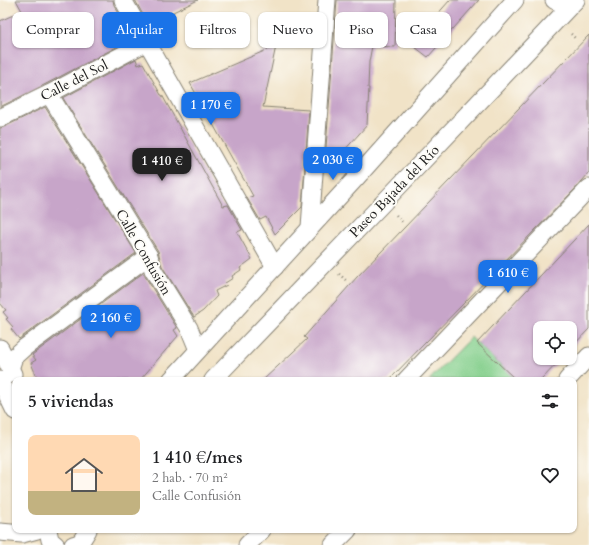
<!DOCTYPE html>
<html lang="es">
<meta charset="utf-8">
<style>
:root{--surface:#fff;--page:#f2f2f2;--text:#202124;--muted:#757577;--accent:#1a73e8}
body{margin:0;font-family:Cardo,serif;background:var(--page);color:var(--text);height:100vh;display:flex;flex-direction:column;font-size:15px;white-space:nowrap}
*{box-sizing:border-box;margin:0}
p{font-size:13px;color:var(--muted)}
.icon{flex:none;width:22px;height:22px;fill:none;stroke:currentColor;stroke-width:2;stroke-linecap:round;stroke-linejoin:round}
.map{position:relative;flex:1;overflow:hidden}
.sheet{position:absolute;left:12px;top:377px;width:565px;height:156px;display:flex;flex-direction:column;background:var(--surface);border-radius:8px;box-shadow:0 1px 3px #0004}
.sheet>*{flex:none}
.banner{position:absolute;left:12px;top:12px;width:565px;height:36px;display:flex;gap:8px}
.tools{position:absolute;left:533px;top:321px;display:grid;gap:8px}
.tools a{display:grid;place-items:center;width:44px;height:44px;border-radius:8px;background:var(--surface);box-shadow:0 1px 3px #0004;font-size:20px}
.price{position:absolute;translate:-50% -34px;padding:0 9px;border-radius:8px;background:var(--accent);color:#fff;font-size:13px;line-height:26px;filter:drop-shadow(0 1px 2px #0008)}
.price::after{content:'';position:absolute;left:50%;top:24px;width:12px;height:9px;margin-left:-6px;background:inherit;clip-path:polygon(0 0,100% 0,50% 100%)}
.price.on{background:#222;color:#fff}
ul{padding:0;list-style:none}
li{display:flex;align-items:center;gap:12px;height:100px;padding:0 16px}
li span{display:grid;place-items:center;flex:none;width:112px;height:80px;border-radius:8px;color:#555}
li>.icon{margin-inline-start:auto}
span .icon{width:48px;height:48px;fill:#fffc;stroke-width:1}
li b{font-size:17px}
h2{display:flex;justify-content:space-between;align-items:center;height:48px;padding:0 16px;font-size:17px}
.tag{padding:0 14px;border-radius:8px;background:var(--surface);box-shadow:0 1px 3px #0004;font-size:14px;line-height:36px}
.tag.on{background:var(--accent);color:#fff}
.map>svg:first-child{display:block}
.green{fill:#84cf8c;stroke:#507654}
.building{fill:#c7a5c9}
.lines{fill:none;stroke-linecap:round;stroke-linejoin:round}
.street-casing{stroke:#868072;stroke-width:19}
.path{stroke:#868072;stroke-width:2.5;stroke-dasharray:1 3;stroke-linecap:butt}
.street{stroke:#fff;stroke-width:17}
.labels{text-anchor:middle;stroke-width:4;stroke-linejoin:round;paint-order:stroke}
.street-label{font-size:14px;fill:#1c1c1c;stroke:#fdfcf7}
</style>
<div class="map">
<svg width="589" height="545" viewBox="0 0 589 545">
<rect width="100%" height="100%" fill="#fdfcf7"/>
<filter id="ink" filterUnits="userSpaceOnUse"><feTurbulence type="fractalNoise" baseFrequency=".025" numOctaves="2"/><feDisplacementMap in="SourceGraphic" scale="8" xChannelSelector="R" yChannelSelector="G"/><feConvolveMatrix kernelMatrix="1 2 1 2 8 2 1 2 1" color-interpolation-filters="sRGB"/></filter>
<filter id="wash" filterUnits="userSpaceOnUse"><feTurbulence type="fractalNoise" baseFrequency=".012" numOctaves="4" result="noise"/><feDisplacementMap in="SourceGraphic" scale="16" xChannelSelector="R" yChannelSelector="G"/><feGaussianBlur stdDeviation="0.9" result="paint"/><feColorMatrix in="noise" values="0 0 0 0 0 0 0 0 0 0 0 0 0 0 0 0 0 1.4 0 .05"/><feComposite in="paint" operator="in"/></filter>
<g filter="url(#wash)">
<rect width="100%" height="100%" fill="#f1e3c7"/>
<polygon class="green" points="471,337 477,343 516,380 429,380"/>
<g id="blocks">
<g class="building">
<polygon points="16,0 113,0 114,5 130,32 126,34 128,41 44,85 0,107 0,21 22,11"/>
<polygon points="135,0 198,0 148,24"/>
<polygon points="337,0 396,0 395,47 372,46 369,62 368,88 369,88 367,125 334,162 325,161"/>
<polygon points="450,0 479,0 428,57 411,44"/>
<polygon points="589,35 589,173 574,190 389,380 263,380 307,339 304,337 357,277"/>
<polygon points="276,46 263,107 309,110 302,207 275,234 266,217 260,220 247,198 253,196 190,83"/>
<polygon points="136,59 138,65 143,63 161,95 162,95 223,206 228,205 242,230 237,232 252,259 240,268 241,270 232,276 233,278 225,283 227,285 215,291 217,296 203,311 194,317 162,266 158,251 63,98"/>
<polygon points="45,107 136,253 19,339 11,329 13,327 6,319 8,318 3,312 6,310 0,303 0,128 4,127"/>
<polygon points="589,224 589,329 570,349 570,328 540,328 540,358 562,358 541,380 516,380 477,343"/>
<polygon points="143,273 177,328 174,330 178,336 140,380 38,380 31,363 36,360 32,355"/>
</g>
</g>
</g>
<g filter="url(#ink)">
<use href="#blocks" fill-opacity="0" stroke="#868072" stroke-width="1"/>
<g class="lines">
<defs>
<g id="street">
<polyline points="123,0 275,267"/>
<path d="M 554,0 C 561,4 569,3 576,0"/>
<polyline points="49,94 149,256 153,270 189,328 198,350"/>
<polyline points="0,118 49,94 147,42"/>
<polyline points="310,227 327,0"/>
<polyline points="0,348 13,374"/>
<polyline points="10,369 14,357 24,348 149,256"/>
<polyline points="0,380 15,411"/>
<polyline points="171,380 357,177 515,0"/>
<polyline points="213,380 383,203 575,1"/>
<polyline points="406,380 589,188"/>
<polyline points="567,380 589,356"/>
<polyline points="48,530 50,540 56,545"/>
<polyline points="0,532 22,534 37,530"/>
<polyline points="73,545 80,543 88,530"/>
<polyline points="247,545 262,530"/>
<polyline points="333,545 348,530"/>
</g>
</defs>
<use href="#street" class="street-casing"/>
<g class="path">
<polyline points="571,34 575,38"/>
<polyline points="396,215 403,223"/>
<polyline points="339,274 348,282"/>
</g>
<use href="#street" class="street"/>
</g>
</g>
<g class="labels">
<g class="street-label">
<text transform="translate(74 80) rotate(-27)" y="5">Calle del Sol</text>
<text transform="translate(394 191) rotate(-46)" y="5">Paseo Bajada del Río</text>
<text transform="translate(144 252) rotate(60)" y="5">Calle Confusión</text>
</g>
</g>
</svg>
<div class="tools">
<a><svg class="icon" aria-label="locate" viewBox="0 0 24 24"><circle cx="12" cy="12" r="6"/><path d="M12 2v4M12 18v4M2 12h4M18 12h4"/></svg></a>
</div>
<b class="price" style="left:211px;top:126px">1 170 €</b>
<b class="price" style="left:333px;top:181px">2 030 €</b>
<b class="price on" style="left:162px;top:182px">1 410 €</b>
<b class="price" style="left:508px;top:294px">1 610 €</b>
<b class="price" style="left:111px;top:339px">2 160 €</b>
<div class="banner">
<a class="tag">Comprar</a>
<a class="tag on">Alquilar</a>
<a class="tag">Filtros</a>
<a class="tag">Nuevo</a>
<a class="tag">Piso</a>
<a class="tag">Casa</a>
</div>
<section class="sheet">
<h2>5 viviendas<svg class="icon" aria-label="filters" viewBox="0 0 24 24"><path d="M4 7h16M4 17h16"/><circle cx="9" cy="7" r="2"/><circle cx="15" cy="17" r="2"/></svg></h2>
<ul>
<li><span style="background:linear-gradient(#ffd9b3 70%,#c2b280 0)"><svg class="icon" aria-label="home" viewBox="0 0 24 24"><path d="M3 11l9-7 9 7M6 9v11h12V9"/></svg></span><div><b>1 410 €/mes</b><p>2 hab. · 70 m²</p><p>Calle Confusión</p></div><svg class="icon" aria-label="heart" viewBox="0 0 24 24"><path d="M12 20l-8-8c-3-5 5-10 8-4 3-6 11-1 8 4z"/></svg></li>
</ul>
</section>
</div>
